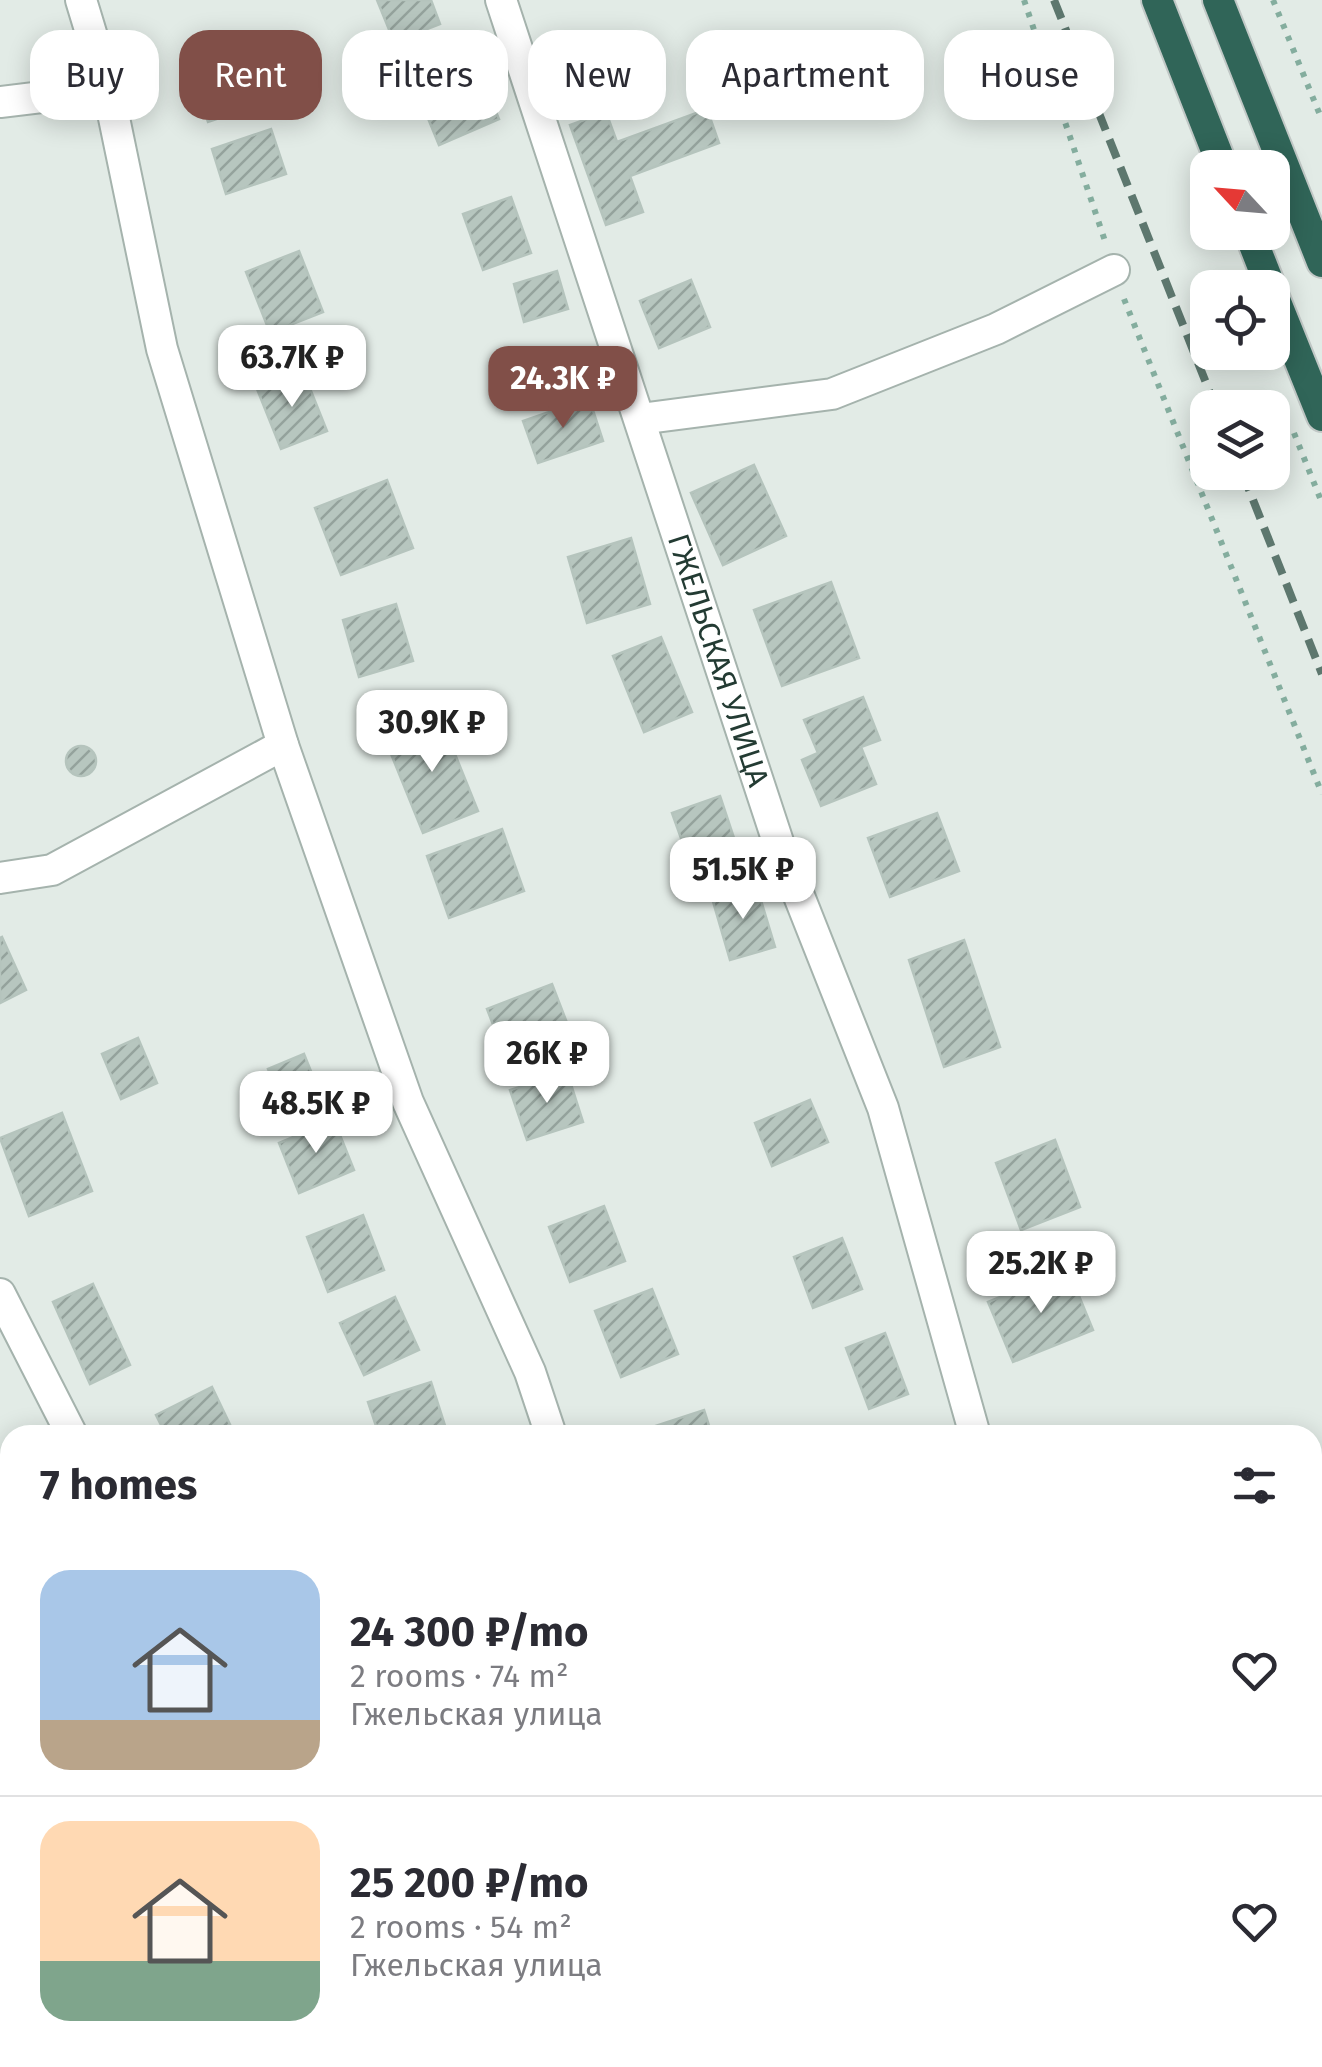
<!DOCTYPE html>
<meta charset="utf-8">
<style>
:root{--surface:#fff;--page:#f2f2f3;--text:#2b2b33;--muted:#7c7c81;--line:#e1e1e2;--accent:#814f48}
body{margin:0;font-family:"Fira Sans",sans-serif;background:var(--page);color:var(--text);height:100vh;display:flex;flex-direction:column;font-size:38px;white-space:nowrap}
*{box-sizing:border-box;margin:0}
p{font-size:32px;color:var(--muted)}
.icon{flex:none;width:55px;height:55px;fill:none;stroke:currentColor;stroke-width:2;stroke-linecap:round;stroke-linejoin:round}
.map{position:relative;flex:1;overflow:hidden}
.side{position:absolute;left:0px;top:1425px;width:1322px;height:642px;display:flex;flex-direction:column;background:var(--surface);border-radius:30px 30px 0 0;box-shadow:0 5px 25px #0003}
.side>*{flex:none}
.hud{position:absolute;left:30px;top:30px;width:1262px;height:90px;display:flex;gap:20px}
.needle{width:65px;rotate:296deg}
.tools{position:absolute;left:1190px;top:150px;display:grid;gap:20px}
.tools a{display:grid;place-items:center;width:100px;height:100px;border-radius:20px;background:var(--surface);box-shadow:0 5px 25px #0003;font-size:50px}
.price{position:absolute;translate:-50% -85px;padding:0 22px;border-radius:20px;background:#fff;color:#222;font-size:32px;line-height:65px;filter:drop-shadow(0 2px 5px #0008)}
.price::after{content:'';position:absolute;left:50%;top:60px;width:30px;height:22px;margin-left:-15px;background:inherit;clip-path:polygon(0 0,100% 0,50% 100%)}
.price.on{background:var(--accent);color:#fff}
ul{padding:0;list-style:none}
li{display:flex;align-items:center;gap:30px;height:250px;padding:0 40px}
li+li{border-top:2px solid var(--line)}
li span{display:grid;place-items:center;flex:none;width:280px;height:200px;border-radius:30px;color:#555}
li>.icon{margin-inline-start:auto}
span .icon{width:120px;height:120px;fill:#fffc;stroke-width:1}
li b{font-size:42px}
h2{display:flex;justify-content:space-between;align-items:center;height:120px;padding:0 40px;font-size:42px}
.chip{padding:0 35px;border-radius:30px;background:var(--surface);box-shadow:0 5px 25px #0003;font-size:35px;line-height:90px}
.chip.on{background:var(--accent);color:#fff}
.map>svg:first-child{display:block}
.building{fill:url(#building-hatch);stroke:#b5c4bd;stroke-width:2.5}
.lines{fill:none;stroke-linecap:round;stroke-linejoin:round}
.minor-casing{stroke:#a5b3ad;stroke-width:34}
.highway-casing{stroke:#c1c8c6;stroke-width:34}
.path{stroke:#84ad9e;stroke-width:6;stroke-dasharray:5 8;stroke-linecap:butt}
.minor{stroke:#fff;stroke-width:30}
.highway{stroke:#306558;stroke-width:30}
.rail{stroke:#5d776e;stroke-width:8;stroke-dasharray:20 10;stroke-linecap:butt}
.labels{text-anchor:middle;stroke-width:9;stroke-linejoin:round;paint-order:stroke}
.street-label{font-size:30px;fill:#233b33;stroke:#f2f8f5}
</style>
<div class="map">
<svg width="1322" height="2067" viewBox="0 0 1322 2067">
<defs>
<pattern id="building-hatch" width="6" height="6" patternUnits="userSpaceOnUse" patternTransform="scale(2.5)"><rect width="6" height="6" fill="#b7c6bf"/><path d="M-1 1l2-2M0 6l6-6M5 7l2-2" fill="none" stroke="#94a29c"/></pattern>
</defs>
<rect width="100%" height="100%" fill="#e2ebe6"/>
<g class="building">
<polygon points="377,0 431,0 440,24 394,42"/>
<polygon points="248,54 264,103 208,122 192,73"/>
<polygon points="478,69 499,119 439,145 418,94"/>
<polygon points="707,109 719,143 630,176 643,212 606,225 570,125 606,112 617,142"/>
<polygon points="271,129 286,174 226,194 212,149"/>
<polygon points="511,197 531,253 483,270 463,214"/>
<polygon points="299,251 323,312 270,333 246,272"/>
<polygon points="557,271 568,309 524,322 514,284"/>
<polygon points="691,280 710,327 659,348 640,301"/>
<polygon points="303,371 327,431 281,449 257,389"/>
<polygon points="589,398 603,441 538,463 523,421"/>
<polygon points="754,465 786,536 723,565 691,493"/>
<polygon points="387,480 413,548 341,575 315,508"/>
<polygon points="631,538 650,604 587,623 568,557"/>
<polygon points="831,582 859,658 782,686 754,610"/>
<polygon points="396,604 413,661 359,677 343,620"/>
<polygon points="661,637 692,712 644,732 613,656"/>
<polygon points="863,697 880,740 861,747 876,784 821,806 802,760 818,753 804,720"/>
<polygon points="440,717 478,811 423,833 385,739"/>
<circle cx="81" cy="761" r="15"/>
<polygon points="720,796 735,841 688,858 672,813"/>
<polygon points="937,813 959,871 890,897 868,838"/>
<polygon points="502,829 524,891 449,918 427,856"/>
<polygon points="756,884 775,947 730,960 712,898"/>
<polygon points="2,937 26,990 0,1003 0,938"/>
<polygon points="964,940 1000,1047 944,1067 909,960"/>
<polygon points="552,984 574,1041 509,1066 487,1009"/>
<polygon points="138,1038 157,1083 121,1099 102,1054"/>
<polygon points="304,1054 325,1106 288,1121 268,1069"/>
<polygon points="567,1072 583,1122 527,1140 510,1090"/>
<polygon points="810,1100 828,1142 772,1166 755,1123"/>
<polygon points="62,1113 92,1191 29,1216 0,1138"/>
<polygon points="334,1120 354,1170 299,1193 279,1143"/>
<polygon points="1055,1140 1080,1207 1021,1230 996,1163"/>
<polygon points="604,1206 625,1261 570,1282 549,1227"/>
<polygon points="363,1215 384,1270 328,1292 307,1237"/>
<polygon points="842,1238 862,1289 813,1308 794,1257"/>
<polygon points="1068,1269 1093,1330 1013,1362 988,1302"/>
<polygon points="93,1284 130,1365 90,1384 53,1302"/>
<polygon points="652,1289 678,1354 621,1377 595,1311"/>
<polygon points="395,1297 419,1350 364,1375 340,1323"/>
<polygon points="885,1333 908,1394 869,1409 846,1348"/>
<polygon points="431,1382 448,1435 379,1435 368,1402"/>
<polygon points="212,1387 235,1435 166,1435 156,1415"/>
<polygon points="704,1410 712,1435 638,1435 637,1432"/>
<polygon points="0,1563 10,1577 10,1610 0,1617"/>
<polygon points="10,1849 10,1934 0,1939 0,1854"/>
<polygon points="1322,1964 1322,1996 1321,1996 1312,1969"/>
<polygon points="1312,2034 1322,2056 1300,2067 1242,2067 1239,2061 1312,2058"/>
</g>
<g class="lines">
<defs>
<g id="minor">
<polyline points="81,0 108,89 162,349 283,745 408,1102 530,1372 551,1435"/>
<path id="s1" d="M 501,0 L 780,848 L 883,1108 L 975,1435"/>
<polyline points="0,102 108,89"/>
<polyline points="640,419 832,394 996,329 1114,270"/>
<polyline points="0,878 52,870 283,745"/>
<polyline points="0,1294 72,1435"/>
<polyline points="0,1533 10,1527"/>
<polyline points="0,2008 10,2005"/>
<polyline points="1205,2058 1208,2067"/>
</g>
<g id="highway">
<polyline points="1157,0 1223,168"/>
<polyline points="1218,0 1322,262"/>
<polyline points="1249,232 1271,288"/>
<polyline points="1272,292 1322,416"/>
</g>
</defs>
<use href="#minor" class="minor-casing"/>
<use href="#highway" class="highway-casing"/>
<g class="path">
<polyline points="1024,0 1106,244"/>
<polyline points="1273,0 1322,120"/>
<polyline points="1197,187 1208,212"/>
<polyline points="1124,299 1322,794"/>
<polyline points="1294,433 1322,503"/>
</g>
<use href="#minor" class="minor"/>
<use href="#highway" class="highway"/>
<g class="rail">
<polyline points="1054,0 1216,408"/>
<polyline points="1242,472 1322,674"/>
</g>
</g>
<g class="labels">
<g class="street-label">
<text dy="10" stroke="none"><textPath href="#s1" startOffset="695">ГЖЕЛЬСКАЯ УЛИЦА</textPath></text>
</g>
</g>
</svg>
<div class="tools">
<a><svg class="needle" viewBox="-14 -14 28 28"><path d="M0-13l5 13h-10z" fill="#e53935"/><path d="M0 13l5-13h-10z" fill="#7c7c81"/></svg></a>
<a><svg class="icon" aria-label="locate" viewBox="0 0 24 24"><circle cx="12" cy="12" r="6"/><path d="M12 2v4M12 18v4M2 12h4M18 12h4"/></svg></a>
<a><svg class="icon" aria-label="layers" viewBox="0 0 24 24"><path d="M12 4l9 5-9 5-9-5zM3 14l9 5 9-5"/></svg></a>
</div>
<b class="price" style="left:292px;top:410px">63.7K ₽</b>
<b class="price on" style="left:563px;top:431px">24.3K ₽</b>
<b class="price" style="left:432px;top:775px">30.9K ₽</b>
<b class="price" style="left:743px;top:922px">51.5K ₽</b>
<b class="price" style="left:547px;top:1106px">26K ₽</b>
<b class="price" style="left:316px;top:1156px">48.5K ₽</b>
<b class="price" style="left:1041px;top:1316px">25.2K ₽</b>
<div class="hud">
<a class="chip">Buy</a>
<a class="chip on">Rent</a>
<a class="chip">Filters</a>
<a class="chip">New</a>
<a class="chip">Apartment</a>
<a class="chip">House</a>
</div>
<section class="side">
<h2>7 homes<svg class="icon" aria-label="filters" viewBox="0 0 24 24"><path d="M4 7h16M4 17h16"/><circle cx="9" cy="7" r="2"/><circle cx="15" cy="17" r="2"/></svg></h2>
<ul>
<li><span style="background:linear-gradient(#a9c7e8 75%,#b9a48a 0)"><svg class="icon" aria-label="home" viewBox="0 0 24 24"><path d="M3 11l9-7 9 7M6 9v11h12V9"/></svg></span><div><b>24 300 ₽/mo</b><p>2 rooms · 74 m²</p><p>Гжельская улица</p></div><svg class="icon" aria-label="heart" viewBox="0 0 24 24"><path d="M12 20l-8-8c-3-5 5-10 8-4 3-6 11-1 8 4z"/></svg></li>
<li><span style="background:linear-gradient(#ffd9b3 70%,#7fa58c 0)"><svg class="icon" aria-label="home" viewBox="0 0 24 24"><path d="M3 11l9-7 9 7M6 9v11h12V9"/></svg></span><div><b>25 200 ₽/mo</b><p>2 rooms · 54 m²</p><p>Гжельская улица</p></div><svg class="icon" aria-label="heart" viewBox="0 0 24 24"><path d="M12 20l-8-8c-3-5 5-10 8-4 3-6 11-1 8 4z"/></svg></li>
</ul>
</section>
</div>
